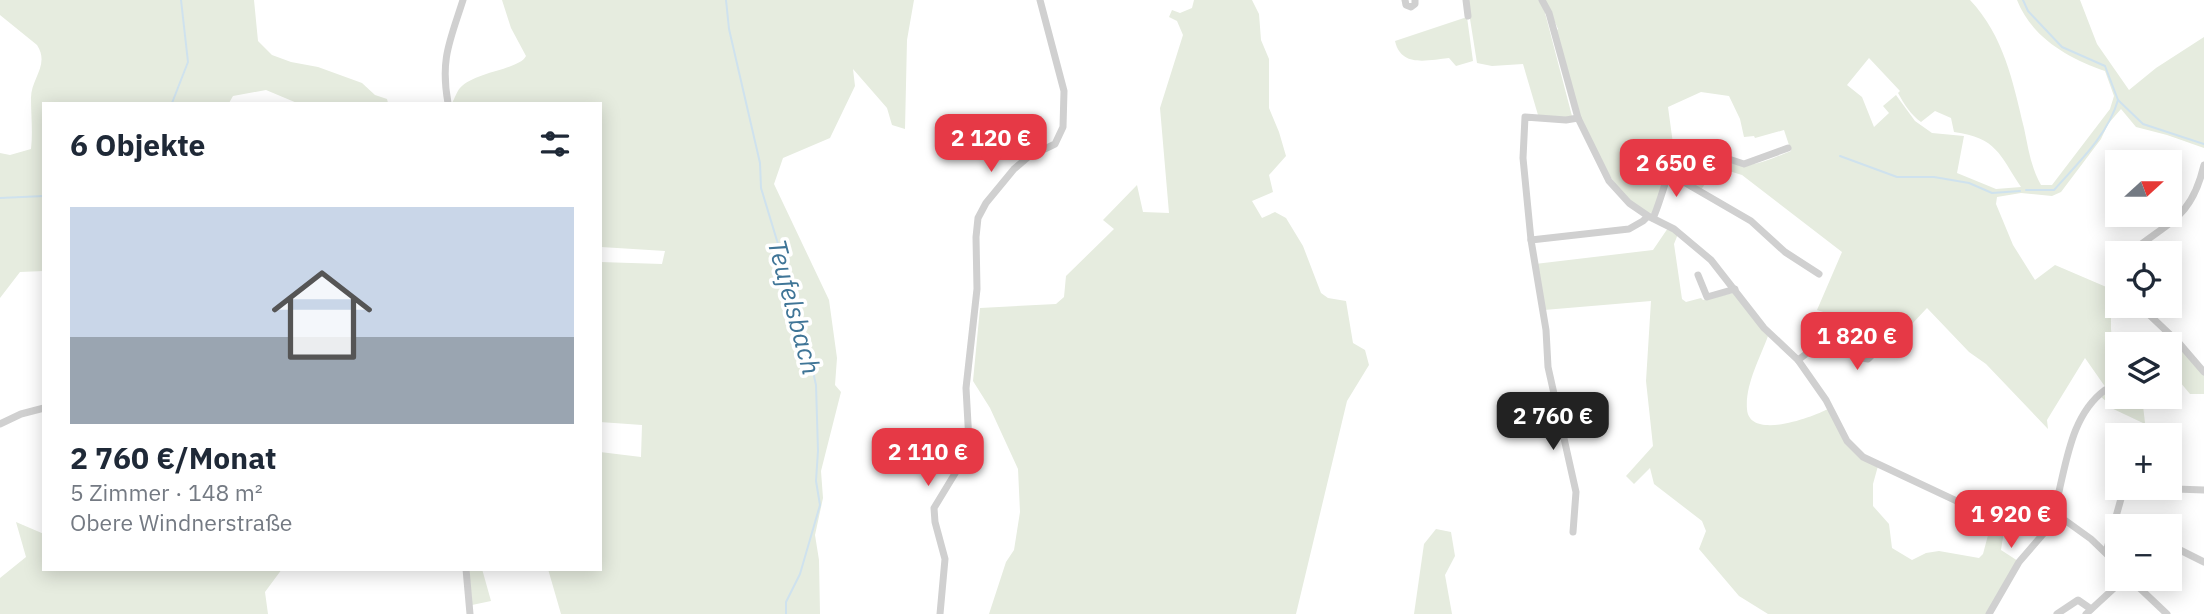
<!DOCTYPE html>
<html lang="de">
<meta charset="utf-8">
<style>
:root{--surface:#fff;--page:#f2f2f3;--text:#1f2937;--muted:#747a83;--accent:#e63946}
body{margin:0;font-family:"IBM Plex Sans",sans-serif;background:var(--page);color:var(--text);height:100vh;display:flex;flex-direction:column;font-size:26px;white-space:nowrap}
*{box-sizing:border-box;margin:0}
p{font-size:23px;color:var(--muted)}
.icon{flex:none;width:38px;height:38px;fill:none;stroke:currentColor;stroke-width:2;stroke-linecap:round;stroke-linejoin:round}
.map{position:relative;flex:1;overflow:hidden}
.panel{position:absolute;left:42px;top:102px;width:560px;height:469px;display:flex;flex-direction:column;background:var(--surface);border-radius:0px;box-shadow:0 4px 18px #0003}
.panel>*{flex:none}
.needle{width:46px;rotate:69deg}
.tools{position:absolute;left:2105px;top:150px;display:grid;gap:14px}
.tools a{display:grid;place-items:center;width:77px;height:77px;border-radius:0px;background:var(--surface);box-shadow:0 4px 18px #0003;font-size:35px}
.price{position:absolute;translate:-50% -60px;padding:0 16px;border-radius:14px;background:var(--accent);color:#fff;font-size:23px;line-height:46px;filter:drop-shadow(0 2px 4px #0008)}
.price::after{content:'';position:absolute;left:50%;top:42px;width:21px;height:16px;margin-left:-10px;background:inherit;clip-path:polygon(0 0,100% 0,50% 100%)}
.price.selected{background:#222;color:#fff}
ul{padding:0;list-style:none}
li{display:grid;align-content:center;gap:14px;height:371px;padding:0 28px}
li span{display:grid;place-items:center;height:217px;border-radius:0px;color:#555}
li>.icon{margin-inline-start:auto}
span .icon{width:126px;height:126px;fill:#fffc;stroke-width:1}
li b{font-size:30px}
h2{display:flex;justify-content:space-between;align-items:center;height:84px;padding:0 28px;font-size:30px}
.map>svg:first-child{display:block}
.green{fill:#e6ecdf;fill-rule:evenodd}
.lines{fill:none;stroke-linecap:round;stroke-linejoin:round}
.stream{stroke:#cfe2ee;stroke-width:2}
.minor{stroke:#d0d0d0;stroke-width:7}
.labels{text-anchor:middle;stroke-width:7;stroke-linejoin:round;paint-order:stroke}
.water-label{font-size:26px;font-style:italic;fill:#3f7597;stroke:#fff}
</style>
<div class="map">
<svg width="2204" height="614" viewBox="0 0 2204 614">
<rect width="100%" height="100%" fill="#fff"/>
<g class="green">
<path d="M 0,0 L 254,0 L 258,41 L 272,55 L 291,62 L 318,67 L 362,83 L 375,95 L 387,99 L 388,103 L 297,103 L 266,90 L 233,96 L 229,103 L 44,103 L 44,271 L 20,272 L 0,298 L 0,153 L 10,155 L 31,149 C 33,132 31,115 31,98 C 31,78 50,65 37,45 L 0,15 Z"/>
<path d="M 502,0 L 914,0 L 907,40 L 905,129 L 892,125 L 887,108 L 853,69 L 855,86 L 830,138 L 783,158 L 774,184 L 829,300 L 837,358 L 835,385 L 841,392 L 821,471 L 823,498 L 815,535 L 819,560 L 820,614 L 561,614 L 548,569 L 600,569 L 600,452 L 641,457 L 642,425 L 600,422 L 600,262 L 662,264 L 665,251 L 601,247 L 600,251 L 600,103 L 452,103 C 455,98 457,91 460,88 C 475,71 519,70 526,56 L 511,28 Z"/>
<polygon points="1194,0 1252,0 1259,14 1261,40 1269,59 1269,108 1279,132 1286,156 1269,175 1273,192 1252,201 1262,218 1275,212 1286,218 1303,246 1321,293 1328,298 1346,301 1353,343 1365,350 1369,365 1347,401 1296,614 989,614 1006,562 1014,550 1020,512 1018,469 990,408 973,381 980,308 1056,304 1064,297 1066,276 1114,229 1103,220 1137,185 1143,212 1169,213 1160,108 1183,35 1177,21 1169,17 1172,10 1180,13 1192,8"/>
<polygon points="1467,0 1540,0 1544,9 1572,116 1570,118 1538,115 1523,64 1492,66 1477,63"/>
<path d="M 1545,0 L 1970,0 C 2004,36 2013,82 2024,128 C 2028,147 2031,168 2041,185 L 2052,185 L 2110,109 L 2114,96 L 2105,71 C 2068,58 2032,38 2017,0 L 2080,0 L 2097,44 L 2129,90 L 2156,68 L 2204,37 L 2204,148 L 2167,135 L 2136,127 L 2121,109 L 2108,124 L 2101,139 L 2061,192 L 2052,196 L 2021,193 L 1997,197 L 1996,204 L 2013,245 L 2035,280 L 2055,265 L 2111,289 L 2115,285 L 2117,287 L 2111,314 L 2111,329 L 2114,357 L 2117,365 L 2118,397 L 2142,397 L 2145,423 L 2144,436 L 2139,436 L 2143,423 L 2107,406 L 2108,403 L 2100,396 L 2106,388 L 2085,358 L 2047,420 L 2048,429 L 1986,364 L 1969,352 L 1927,308 L 1911,325 L 1904,338 L 1817,310 L 1842,252 L 1742,175 L 1716,167 L 1701,190 L 1673,172 L 1679,149 C 1702,148 1721,165 1743,165 C 1759,166 1777,156 1791,151 L 1784,130 L 1755,138 L 1754,136 L 1744,137 L 1740,119 L 1729,96 L 1701,92 L 1668,107 L 1674,151 L 1653,213 C 1622,212 1590,142 1580,116 C 1570,88 1564,59 1556,31 L 1558,29 ZM 1869,58 L 1900,91 L 1898,93 C 1904,104 1911,115 1921,122 L 1935,111 L 1951,118 L 1954,132 C 1997,138 1999,154 2021,187 L 1996,189 L 1957,173 L 1964,136 L 1932,133 L 1915,121 L 1896,95 L 1883,106 L 1889,113 L 1874,127 L 1862,97 L 1847,85 Z"/>
<path d="M 1467,17 L 1473,61 L 1456,66 L 1449,58 C 1428,60 1401,68 1395,41 Z"/>
<path d="M 1668,228 L 1678,234 L 1674,244 L 1682,299 L 1686,302 L 1701,298 L 1703,300 L 1733,293 L 1768,336 C 1760,358 1745,385 1747,409 C 1749,441 1813,417 1828,409 C 1844,441 1845,450 1878,466 L 1873,484 L 1873,506 L 1889,524 L 1892,548 L 1912,560 L 1926,553 L 1939,551 L 1979,558 L 1983,554 L 1992,520 L 2005,524 L 2001,550 L 2018,561 L 1986,614 L 1768,614 L 1739,596 L 1699,549 L 1706,531 L 1702,521 L 1654,484 L 1650,468 L 1634,484 L 1626,476 L 1653,446 L 1646,381 L 1651,301 L 1544,310 L 1535,264 L 1653,250 Z"/>
<polygon points="2164,330 2204,374 2204,394 2190,394 2170,370 2172,349"/>
<polygon points="16,522 44,534 44,569 282,569 265,592 268,614 0,614 0,578 26,557"/>
<polygon points="1436,529 1451,532 1455,556 1445,575 1452,614 1414,614 1424,544"/>
<polygon points="469,569 482,569 491,601 472,605"/>
</g>
<g class="lines">
<g class="stream">
<polyline points="726,0 729,29 760,163 761,188 802,323 816,385 818,451 816,481 820,505 800,574 786,602 786,614"/>
<polyline points="2023,0 2028,11 2062,47 2105,66 2118,100 2143,124 2204,144"/>
<polyline points="172,103 188,62 181,0"/>
<polyline points="1840,156 1897,177 1934,177 1969,183 1992,193 2020,191"/>
<path d="M 2026,190 L 2054,190 C 2077,164 2108,135 2118,100"/>
<polyline points="0,198 44,196"/>
</g>
<g class="minor">
<polyline points="1405,0 1406,5 1411,7 1415,4 1415,0"/>
<polyline points="1466,0 1468,16"/>
<polyline points="1542,0 1549,13 1578,118 1609,181 1629,203 1648,216 1674,229 1711,260 1764,328 1798,360 1826,400 1847,441 1863,457 1995,519 2025,522 2055,519 2066,521 2091,539 2118,565"/>
<path d="M 448,103 C 440,59 450,41 463,0"/>
<polyline points="1670,174 1751,221 1785,252 1819,274"/>
<path d="M 1653,218 C 1661,202 1672,154 1680,147 L 1689,146 L 1744,164 L 1788,148"/>
<polyline points="1531,240 1629,229 1643,221 1648,216"/>
<path d="M 2129,254 C 2167,222 2191,220 2204,165"/>
<polyline points="1698,275 1707,297 1735,289"/>
<polyline points="2118,281 2118,285"/>
<polyline points="2140,306 2179,343 2204,372"/>
<path d="M 1798,360 C 1837,329 1832,356 1868,359 L 1876,351 L 1879,335"/>
<polyline points="0,424 21,414 44,408"/>
<polyline points="2138,436 2140,431"/>
<polyline points="2147,488 2204,490"/>
<path d="M 2055,519 C 2054,508 2058,497 2060,487 C 2068,452 2075,412 2105,390"/>
<polyline points="2116,519 2133,527"/>
<polyline points="1573,532 1576,492 1548,367 1546,330 1531,240 1523,158 1525,117 1566,120 1578,118"/>
<polyline points="2170,545 2204,562"/>
<polyline points="2106,552 2124,488"/>
<polyline points="466,569 470,614"/>
<polyline points="2130,579 2167,614"/>
<polyline points="940,614 945,559 935,522 934,508 965,457 969,442 966,388 977,289 976,237 978,218 986,203 1014,169 1028,157 1055,144 1063,127 1064,91 1040,0"/>
<polyline points="1989,614 2019,562 2044,533 2049,521"/>
<polyline points="2057,614 2078,600 2091,609"/>
<polyline points="2086,614 2124,579"/>
</g>
</g>
<g class="labels">
<g class="water-label">
<text transform="translate(794 307) rotate(75)" y="9">Teufelsbach</text>
</g>
</g>
</svg>
<div class="tools">
<a><svg class="needle" viewBox="-14 -14 28 28"><path d="M0-13l5 13h-10z" fill="#e53935"/><path d="M0 13l5-13h-10z" fill="#747a83"/></svg></a>
<a><svg class="icon" aria-label="locate" viewBox="0 0 24 24"><circle cx="12" cy="12" r="6"/><path d="M12 2v4M12 18v4M2 12h4M18 12h4"/></svg></a>
<a><svg class="icon" aria-label="layers" viewBox="0 0 24 24"><path d="M12 4l9 5-9 5-9-5zM3 14l9 5 9-5"/></svg></a>
<a>+</a>
<a>−</a>
</div>
<b class="price" style="left:991px;top:174px">2 120 €</b>
<b class="price" style="left:1676px;top:199px">2 650 €</b>
<b class="price" style="left:1857px;top:372px">1 820 €</b>
<b class="price selected" style="left:1553px;top:452px">2 760 €</b>
<b class="price" style="left:928px;top:488px">2 110 €</b>
<b class="price" style="left:2011px;top:550px">1 920 €</b>
<section class="panel">
<h2>6 Objekte<svg class="icon" aria-label="filters" viewBox="0 0 24 24"><path d="M4 7h16M4 17h16"/><circle cx="9" cy="7" r="2"/><circle cx="15" cy="17" r="2"/></svg></h2>
<ul>
<li><span style="background:linear-gradient(#c9d6e8 60%,#9aa5b1 0)"><svg class="icon" aria-label="home" viewBox="0 0 24 24"><path d="M3 11l9-7 9 7M6 9v11h12V9"/></svg></span><div><b>2 760 €/Monat</b><p>5 Zimmer · 148 m²</p><p>Obere Windnerstraße</p></div></li>
</ul>
</section>
</div>
